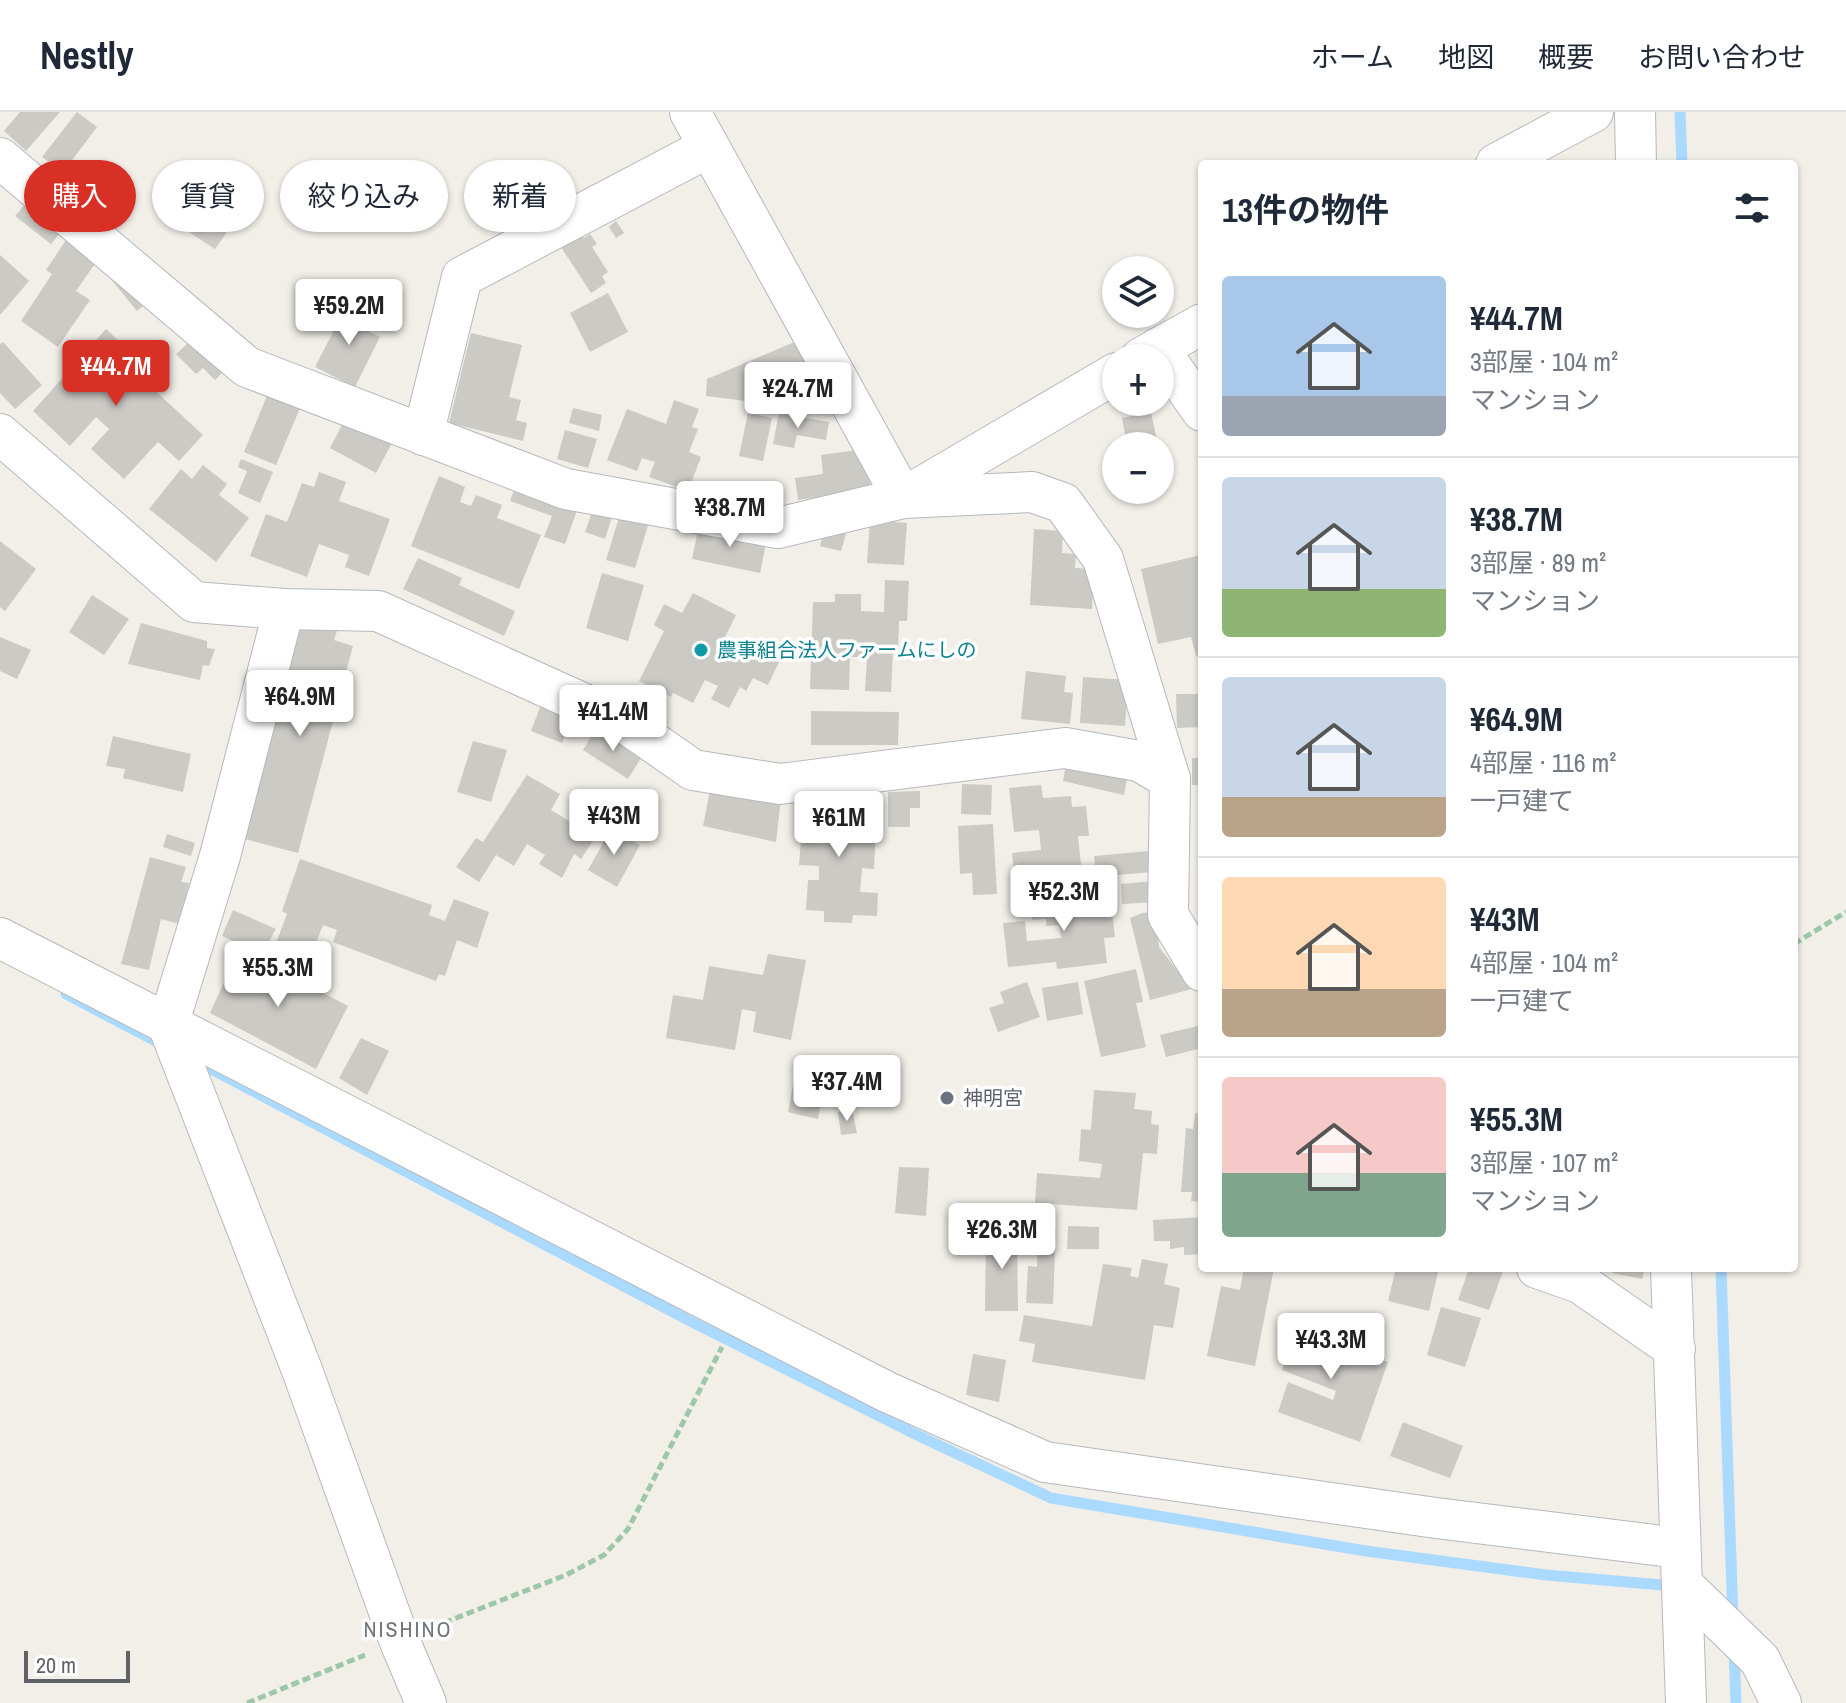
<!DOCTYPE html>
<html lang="ja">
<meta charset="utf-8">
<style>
:root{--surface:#fff;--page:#f2f2f3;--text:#1f2937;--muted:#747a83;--line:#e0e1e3;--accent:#d93025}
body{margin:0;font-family:"Archivo Narrow","Noto Sans JP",sans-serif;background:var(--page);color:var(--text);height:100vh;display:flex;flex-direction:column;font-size:30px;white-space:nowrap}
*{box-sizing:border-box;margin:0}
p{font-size:26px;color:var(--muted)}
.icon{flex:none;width:44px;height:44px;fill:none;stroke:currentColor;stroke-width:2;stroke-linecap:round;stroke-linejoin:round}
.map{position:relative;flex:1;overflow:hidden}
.sheet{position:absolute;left:1198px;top:48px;width:600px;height:1112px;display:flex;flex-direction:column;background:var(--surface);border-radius:8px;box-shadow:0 2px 6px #0004}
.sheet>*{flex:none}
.guide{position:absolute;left:24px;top:48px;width:760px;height:72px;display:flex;gap:16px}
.fabs{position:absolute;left:1102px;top:144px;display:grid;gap:16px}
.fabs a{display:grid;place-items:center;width:72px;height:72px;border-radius:50%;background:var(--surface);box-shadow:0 2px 6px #0004;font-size:40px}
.scale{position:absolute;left:24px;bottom:20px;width:106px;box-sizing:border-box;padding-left:8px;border:4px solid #5f6368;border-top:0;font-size:22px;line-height:28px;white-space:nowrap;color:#5f6368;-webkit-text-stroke:6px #fff;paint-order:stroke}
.price{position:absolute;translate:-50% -68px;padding:0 18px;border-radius:8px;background:#fff;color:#222;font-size:26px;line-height:52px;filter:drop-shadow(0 2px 4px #0008)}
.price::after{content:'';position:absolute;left:50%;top:48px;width:24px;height:18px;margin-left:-12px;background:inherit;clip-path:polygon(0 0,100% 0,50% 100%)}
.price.current{background:var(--accent);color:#fff}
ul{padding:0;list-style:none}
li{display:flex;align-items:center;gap:24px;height:200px;padding:0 24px}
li+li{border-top:2px solid var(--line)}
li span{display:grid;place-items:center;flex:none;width:224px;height:160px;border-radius:8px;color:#555}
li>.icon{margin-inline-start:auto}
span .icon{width:96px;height:96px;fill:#fffc;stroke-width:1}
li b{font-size:34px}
h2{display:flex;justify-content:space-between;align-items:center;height:96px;padding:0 24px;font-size:34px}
.pill{padding:0 28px;border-radius:36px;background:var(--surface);box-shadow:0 2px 6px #0004;font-size:28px;line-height:72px}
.pill.current{background:var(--accent);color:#fff}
header{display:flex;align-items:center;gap:48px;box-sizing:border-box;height:112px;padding:0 40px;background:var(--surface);border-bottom:2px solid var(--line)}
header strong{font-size:38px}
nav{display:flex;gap:44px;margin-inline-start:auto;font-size:28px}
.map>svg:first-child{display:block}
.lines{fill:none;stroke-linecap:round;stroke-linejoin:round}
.stream{stroke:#aadaff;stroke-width:11}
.building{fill:#cccac5}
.minor-casing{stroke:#b5b8bc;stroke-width:42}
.path{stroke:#9cc7a9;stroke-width:5;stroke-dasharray:8 4;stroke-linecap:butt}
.minor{stroke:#fff;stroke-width:40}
.culture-dot{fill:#0f9aa8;stroke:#fff;stroke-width:3}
.worship-dot{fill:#6b7280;stroke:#fff;stroke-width:3}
.labels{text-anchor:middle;stroke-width:7;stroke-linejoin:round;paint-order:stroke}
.culture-label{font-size:20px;fill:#0d838f;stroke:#fff;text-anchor:start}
.worship-label{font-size:20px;fill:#5b616d;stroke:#fff;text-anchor:start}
.neighbourhood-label{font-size:22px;letter-spacing:2px;fill:#70757a;stroke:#fff}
</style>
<header>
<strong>Nestly</strong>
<nav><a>ホーム</a><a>地図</a><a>概要</a><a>お問い合わせ</a></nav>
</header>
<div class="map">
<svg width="1846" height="1591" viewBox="0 0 1846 1591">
<rect width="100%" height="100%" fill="#f1efe8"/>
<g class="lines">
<g class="stream">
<polyline points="1680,0 1682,52"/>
<polyline points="66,882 165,934"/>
<polyline points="194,948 692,1210 917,1323 1051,1386 1366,1439 1546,1463 1662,1473"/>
<polyline points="1721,1156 1733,1507"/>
<polyline points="1734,1536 1736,1591"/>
</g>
</g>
<g class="building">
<polygon points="20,0 60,0 26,39 4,19"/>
<polygon points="77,0 97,15 63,60 42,45"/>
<polygon points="33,83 68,111 51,132 15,104"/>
<polygon points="201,102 227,120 215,137 189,120"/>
<polygon points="616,109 624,121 616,126 609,115"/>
<polygon points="72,119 103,140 76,179 90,188 58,235 21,209 52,162 46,158"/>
<polygon points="579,119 584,126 590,122 597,132 592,135 608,160 602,164 606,171 591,181 559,132"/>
<polygon points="0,143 29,169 0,203"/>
<polygon points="125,154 151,187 137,199 110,166"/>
<polygon points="608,181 628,220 590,240 570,201"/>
<polygon points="348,191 375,206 368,219 380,225 355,275 315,255"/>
<polygon points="106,217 145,253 137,262 203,323 179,349 158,330 124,367 91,337 109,317 96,305 70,334 33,299"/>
<polygon points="199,221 230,253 215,268 203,256 196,262 176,242"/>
<polygon points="471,221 522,233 509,285 521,288 516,308 527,311 523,329 449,311"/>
<polygon points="797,229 837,293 792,289 793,295 706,284 707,267"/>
<polygon points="3,230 42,273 15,297 0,281 0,232"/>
<polygon points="270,276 303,289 276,353 244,340"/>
<polygon points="674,288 699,297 692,315 698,317 689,340 701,345 688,379 649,365 655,350 642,346 637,359 607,348 627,297 666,312"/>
<polygon points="573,296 602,303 599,319 569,311"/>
<polygon points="1151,300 1158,334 1127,334 1122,306"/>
<polygon points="748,301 772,306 763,349 739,344"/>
<polygon points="779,301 829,310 826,328 797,323 794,336 773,332"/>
<polygon points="348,302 394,327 376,361 330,336"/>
<polygon points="565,318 597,327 588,356 557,347"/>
<polygon points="865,337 871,378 798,388 795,366 823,362 821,343"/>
<polygon points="241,347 273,360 260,391 238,381 247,359 238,355"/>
<polygon points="203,353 227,372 219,383 249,406 216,450 149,397 181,357 192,367"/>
<polygon points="319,360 346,370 339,389 390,407 369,464 345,455 349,443 319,432 307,465 250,444 266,402 287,410 302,371 314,375"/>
<polygon points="439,364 465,375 460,390 471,394 476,383 502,393 497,406 541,423 519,477 411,434"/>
<polygon points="518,368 580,390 565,432 544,425 552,404 510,389"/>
<polygon points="596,389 615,396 605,427 585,420"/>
<polygon points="621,399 650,407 635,456 606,448"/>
<polygon points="870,408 907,411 904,453 867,451"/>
<polygon points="699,413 767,427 760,461 692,447"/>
<polygon points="824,417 846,422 841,439 820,434"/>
<polygon points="1034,417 1063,419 1062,441 1076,442 1075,456 1094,457 1092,497 1030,493"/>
<polygon points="0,429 36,457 5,499 0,495"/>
<polygon points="1201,443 1202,543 1196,544 1191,525 1158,532 1141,457"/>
<polygon points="418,446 462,466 459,473 515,499 504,524 403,477"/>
<polygon points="602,461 644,473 628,529 586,516"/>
<polygon points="885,468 909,469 907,509 899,509 898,540 893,539 891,580 865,579 867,545 850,545 849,578 810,577 813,490 835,490 835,482 861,482 861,499 884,500"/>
<polygon points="693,481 736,503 724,527 754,541 757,534 781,546 768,573 753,566 746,579 740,575 729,596 711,587 718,574 705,568 693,591 673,581 671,585 639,569 664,519 654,513 664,492 682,501"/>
<polygon points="92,483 129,507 104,543 69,520"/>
<polygon points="141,511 207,529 207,536 215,537 209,554 203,553 200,568 128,552"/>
<polygon points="339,513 334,528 353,534 298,741 245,727 300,514"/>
<polygon points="0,525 31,538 17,567 0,559"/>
<polygon points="1026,559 1066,564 1064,580 1073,581 1070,612 1021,607"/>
<polygon points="1083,565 1128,568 1125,614 1080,611"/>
<polygon points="1176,582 1202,582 1202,615 1177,616"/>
<polygon points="544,585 576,598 562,631 531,619"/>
<polygon points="811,599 899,600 898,633 811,633"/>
<polygon points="597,614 643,643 628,667 583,638"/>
<polygon points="113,624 191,642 183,680 123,666 125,657 106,654"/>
<polygon points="473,629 507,638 491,690 457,680"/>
<rect x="1192" y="646" width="10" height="27"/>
<polygon points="1066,653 1127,667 1124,683 1063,669"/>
<polygon points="527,663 560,682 551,698 574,712 588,691 609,705 581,747 574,742 562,766 539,752 545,743 527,732 514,754 496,743 479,770 456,755 476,726 483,730"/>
<polygon points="962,672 992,673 991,703 961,702"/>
<polygon points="711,673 781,687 776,730 703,714"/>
<polygon points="1041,673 1043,686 1071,684 1072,695 1086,694 1089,724 1078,724 1082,762 1015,769 1012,741 1041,738 1039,718 1014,720 1009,676"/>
<polygon points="920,679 920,696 910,696 910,715 888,715 888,680"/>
<polygon points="800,685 866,688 865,717 876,718 874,757 862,756 860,780 878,781 877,804 853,803 852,811 824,810 824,799 806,798 808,768 819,768 819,754 799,753 801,726 816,727 817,713 810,713 811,699 799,699"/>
<polygon points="993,712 997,782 973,783 972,761 960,762 958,714"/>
<polygon points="612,715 640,733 617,775 588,758"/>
<polygon points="167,722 195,731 191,744 163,735"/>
<polygon points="1149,739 1152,760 1096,765 1094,744"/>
<polygon points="150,745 186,755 181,770 189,771 179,812 161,807 149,858 121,852"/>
<polygon points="300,747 432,793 429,803 445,809 454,787 489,800 477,836 457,828 445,864 439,862 436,869 333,830 337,818 323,813 304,861 270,847 287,802 282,799"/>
<polygon points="1154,769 1156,790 1122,792 1121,772"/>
<polygon points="1110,781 1115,825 1104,826 1107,851 1057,857 1056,850 1008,855 1003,811 1025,809 1027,829 1061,826 1059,813 1046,814 1046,807 1032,808 1030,789"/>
<polygon points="233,798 276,817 262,842 222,824"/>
<polygon points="1156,800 1159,835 1192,877 1150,888 1130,806 1142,801"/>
<polygon points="239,837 348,894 316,957 210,901"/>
<polygon points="768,842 806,848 791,928 753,920 756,900 742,897 735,938 666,926 673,883 703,888 709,854 763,863"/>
<polygon points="1136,857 1143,890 1136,891 1146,935 1101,945 1084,869"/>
<polygon points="1027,870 1040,905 998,920 989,896 1004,891 1000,880"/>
<polygon points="1078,870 1083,902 1047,909 1042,876"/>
<polygon points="1202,913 1202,936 1166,945 1160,923"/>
<polygon points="361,926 389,939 367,983 339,966"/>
<polygon points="794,969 824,974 818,1007 788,1000"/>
<polygon points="1094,978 1136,981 1134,997 1152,999 1151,1012 1159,1013 1157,1042 1143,1041 1137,1098 1035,1091 1037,1061 1100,1066 1102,1052 1079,1049 1081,1017 1091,1018"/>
<polygon points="852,998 857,1021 841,1023 838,1000"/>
<polygon points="1195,1001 1202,1002 1202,1090 1191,1089 1192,1080 1181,1080 1186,1016 1193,1017"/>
<polygon points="899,1055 929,1056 926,1104 895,1101"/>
<polygon points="1202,1105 1202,1142 1184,1143 1184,1135 1170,1137 1170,1129 1154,1129 1153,1108"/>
<polygon points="1068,1114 1099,1115 1099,1137 1067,1137"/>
<polygon points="1038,1116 1056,1116 1053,1192 1026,1191 1028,1154 1037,1155"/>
<polygon points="1017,1118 1018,1199 985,1199 986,1119"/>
<polygon points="1142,1147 1168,1152 1164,1172 1180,1176 1173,1216 1154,1213 1145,1268 1032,1250 1035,1232 1019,1229 1024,1203 1092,1214 1103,1152 1132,1156 1130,1164 1138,1166"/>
<polygon points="1244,1156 1274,1156 1255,1254 1207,1244 1221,1174 1240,1178"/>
<polygon points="1396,1156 1439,1156 1429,1199 1388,1189"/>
<polygon points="1469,1156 1494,1156 1503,1159 1489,1198 1458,1188"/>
<polygon points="1613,1156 1645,1156 1642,1167 1612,1161"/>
<polygon points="1441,1195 1481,1206 1465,1255 1427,1243"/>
<polygon points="1290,1208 1354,1231 1352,1237 1388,1250 1360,1330 1278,1300 1288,1270 1333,1288 1336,1279 1282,1258 1291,1233 1283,1230"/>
<polygon points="973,1242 1006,1248 999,1290 966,1283"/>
<polygon points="1403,1310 1463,1334 1450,1366 1390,1344"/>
</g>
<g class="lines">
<defs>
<g id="minor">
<polyline points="690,0 903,386 1116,261"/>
<polyline points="1635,0 1636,52"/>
<polyline points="0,46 247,255 566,377 778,416 903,386 1032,380 1063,391 1103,447 1170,667"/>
<polyline points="1496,52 1593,0"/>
<polyline points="1158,236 1202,299"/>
<polyline points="1141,246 1202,212"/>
<polyline points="0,322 194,490 284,497 378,499 624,610 693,658 780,672 1065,636 1139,649 1170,667 1168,803 1202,859"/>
<polyline points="423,323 462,165 709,35"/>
<polyline points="284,497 220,744 168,913 302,1258 400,1530 426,1591"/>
<polyline points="0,826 887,1280 1045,1350 1436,1406 1679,1436"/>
<polyline points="1537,1156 1580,1171 1675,1237"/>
<polyline points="1671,1156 1686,1591"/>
<polyline points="1682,1472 1760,1548 1781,1591"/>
</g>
</defs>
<use href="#minor" class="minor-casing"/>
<g class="path">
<polyline points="1794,832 1846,800"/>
<polyline points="433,1515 566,1463 604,1443 628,1417 722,1235"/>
<polyline points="247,1591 365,1543"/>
</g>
<use href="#minor" class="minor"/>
</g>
<circle class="culture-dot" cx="701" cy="538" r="8"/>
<circle class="worship-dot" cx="947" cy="986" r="8"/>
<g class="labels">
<g class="culture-label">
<text x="717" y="545">農事組合法人ファームにしの</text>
</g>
<g class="worship-label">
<text x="963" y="993">神明宮</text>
</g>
<g class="neighbourhood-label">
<text x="408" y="1525">NISHINO</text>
</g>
</g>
</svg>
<div class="fabs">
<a><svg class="icon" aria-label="layers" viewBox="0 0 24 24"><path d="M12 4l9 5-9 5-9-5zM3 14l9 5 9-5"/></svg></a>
<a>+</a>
<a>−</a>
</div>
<div class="scale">20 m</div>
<b class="price" style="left:349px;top:235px">¥59.2M</b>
<b class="price current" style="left:116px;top:296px">¥44.7M</b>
<b class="price" style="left:798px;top:318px">¥24.7M</b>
<b class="price" style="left:730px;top:437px">¥38.7M</b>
<b class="price" style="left:300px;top:626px">¥64.9M</b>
<b class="price" style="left:613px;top:641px">¥41.4M</b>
<b class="price" style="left:614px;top:745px">¥43M</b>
<b class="price" style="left:839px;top:747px">¥61M</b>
<b class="price" style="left:1064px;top:821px">¥52.3M</b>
<b class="price" style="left:278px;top:897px">¥55.3M</b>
<b class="price" style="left:847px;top:1011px">¥37.4M</b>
<b class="price" style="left:1002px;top:1159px">¥26.3M</b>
<b class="price" style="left:1331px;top:1269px">¥43.3M</b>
<div class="guide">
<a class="pill current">購入</a>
<a class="pill">賃貸</a>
<a class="pill">絞り込み</a>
<a class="pill">新着</a>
</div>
<section class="sheet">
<h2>13件の物件<svg class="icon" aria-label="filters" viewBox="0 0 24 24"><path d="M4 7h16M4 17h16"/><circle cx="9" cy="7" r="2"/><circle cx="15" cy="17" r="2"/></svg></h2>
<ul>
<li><span style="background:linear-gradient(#a9c7e8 75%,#9aa5b1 0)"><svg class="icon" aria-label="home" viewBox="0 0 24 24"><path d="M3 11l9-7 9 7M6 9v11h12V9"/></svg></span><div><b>¥44.7M</b><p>3部屋 · 104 m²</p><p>マンション</p></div></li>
<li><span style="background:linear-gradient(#c9d6e8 70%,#8fb573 0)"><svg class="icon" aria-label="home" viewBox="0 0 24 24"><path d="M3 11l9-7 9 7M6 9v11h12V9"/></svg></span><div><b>¥38.7M</b><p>3部屋 · 89 m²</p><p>マンション</p></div></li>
<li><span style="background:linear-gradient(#c9d6e8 75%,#b9a48a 0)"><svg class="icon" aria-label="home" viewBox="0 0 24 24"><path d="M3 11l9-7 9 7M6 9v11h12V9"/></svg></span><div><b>¥64.9M</b><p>4部屋 · 116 m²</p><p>一戸建て</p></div></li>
<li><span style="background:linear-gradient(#ffd9b3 70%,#b9a48a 0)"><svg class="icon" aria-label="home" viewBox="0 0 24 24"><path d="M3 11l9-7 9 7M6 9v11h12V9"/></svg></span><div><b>¥43M</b><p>4部屋 · 104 m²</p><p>一戸建て</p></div></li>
<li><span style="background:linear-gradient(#f6c9c9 60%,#7fa58c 0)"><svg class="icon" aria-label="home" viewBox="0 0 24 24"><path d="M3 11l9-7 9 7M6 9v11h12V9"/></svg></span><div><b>¥55.3M</b><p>3部屋 · 107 m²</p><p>マンション</p></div></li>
</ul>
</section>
</div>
